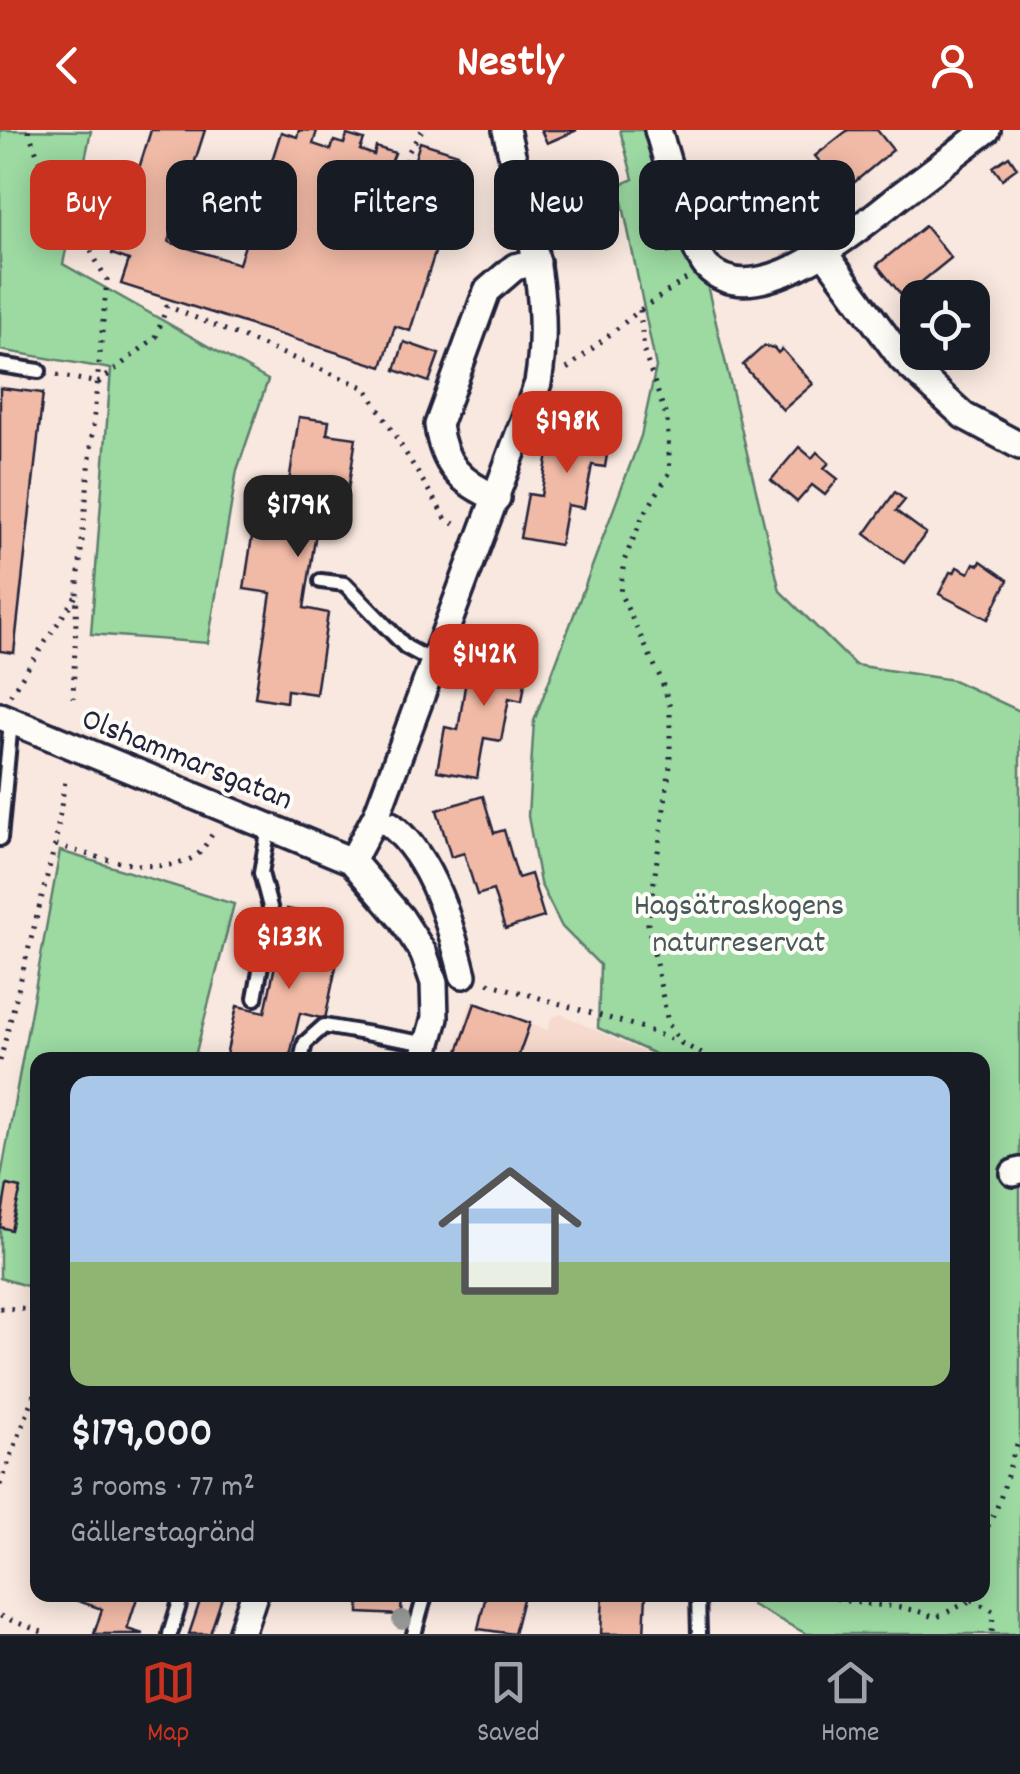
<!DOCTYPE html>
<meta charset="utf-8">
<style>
:root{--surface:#171b24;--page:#20242c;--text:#f1f3f6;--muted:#9ea1a6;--line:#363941;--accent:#c8321e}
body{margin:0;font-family:Dekko,sans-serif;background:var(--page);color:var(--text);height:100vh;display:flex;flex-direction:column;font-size:38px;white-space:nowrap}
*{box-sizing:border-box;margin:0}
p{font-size:32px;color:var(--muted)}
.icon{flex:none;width:55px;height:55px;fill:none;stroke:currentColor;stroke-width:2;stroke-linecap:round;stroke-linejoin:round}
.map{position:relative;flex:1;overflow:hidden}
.drawer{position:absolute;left:30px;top:922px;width:960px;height:550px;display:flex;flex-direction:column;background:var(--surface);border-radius:20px;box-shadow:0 5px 25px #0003}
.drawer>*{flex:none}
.banner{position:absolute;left:30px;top:30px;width:960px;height:90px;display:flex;gap:20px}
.controls{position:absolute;left:900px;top:150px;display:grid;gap:20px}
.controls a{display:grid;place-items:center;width:90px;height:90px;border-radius:20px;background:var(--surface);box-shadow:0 5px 25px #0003;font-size:50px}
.price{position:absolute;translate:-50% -85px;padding:0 22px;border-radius:20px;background:var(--accent);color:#fff;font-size:32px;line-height:65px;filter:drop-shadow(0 2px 5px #0008)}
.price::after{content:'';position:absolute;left:50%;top:60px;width:30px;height:22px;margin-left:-15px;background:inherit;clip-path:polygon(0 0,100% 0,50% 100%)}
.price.current{background:#222;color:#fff}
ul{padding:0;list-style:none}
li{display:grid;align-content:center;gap:20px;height:530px;padding:0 40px}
li span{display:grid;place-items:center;height:310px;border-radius:20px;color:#555}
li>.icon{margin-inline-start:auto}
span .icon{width:180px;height:180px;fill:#fffc;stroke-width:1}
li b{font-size:42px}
.chip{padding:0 35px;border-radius:20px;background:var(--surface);box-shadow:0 5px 25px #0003;font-size:35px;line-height:90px}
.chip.current{background:var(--accent);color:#fff}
header{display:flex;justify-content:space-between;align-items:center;height:130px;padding:0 40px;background:var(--accent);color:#fff;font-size:45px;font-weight:800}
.tabs{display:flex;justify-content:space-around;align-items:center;height:140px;border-top:2px solid var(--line);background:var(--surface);font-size:28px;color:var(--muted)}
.tabs a{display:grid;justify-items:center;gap:5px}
.tabs .current{color:var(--accent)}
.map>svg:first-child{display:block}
.built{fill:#f7dace}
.green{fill:#9cdaa2;stroke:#5f7e6e;stroke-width:2.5}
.building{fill:#f1baa6;stroke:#22223b;stroke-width:2.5}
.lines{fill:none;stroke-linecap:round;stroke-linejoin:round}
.service-casing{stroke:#22223b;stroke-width:20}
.minor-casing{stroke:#22223b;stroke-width:32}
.path{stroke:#22223b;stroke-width:5;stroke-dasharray:2.5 8;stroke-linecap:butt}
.service{stroke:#fdfcf7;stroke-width:12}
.minor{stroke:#fdfcf7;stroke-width:25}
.tree{fill:#979996}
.labels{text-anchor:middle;stroke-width:8;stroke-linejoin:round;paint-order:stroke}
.street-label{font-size:32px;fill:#22223b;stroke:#fdfcf7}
.park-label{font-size:32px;fill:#47595a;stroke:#fdfcf7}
</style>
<header><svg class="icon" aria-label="back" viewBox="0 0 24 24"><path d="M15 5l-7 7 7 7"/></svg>Nestly<svg class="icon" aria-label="person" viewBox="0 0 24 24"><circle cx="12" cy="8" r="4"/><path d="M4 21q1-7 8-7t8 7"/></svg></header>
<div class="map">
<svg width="1020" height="1504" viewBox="0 0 1020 1504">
<rect width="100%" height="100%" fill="#f9e8df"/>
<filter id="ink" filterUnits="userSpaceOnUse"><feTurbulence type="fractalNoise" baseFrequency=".01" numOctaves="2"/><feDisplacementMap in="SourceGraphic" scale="20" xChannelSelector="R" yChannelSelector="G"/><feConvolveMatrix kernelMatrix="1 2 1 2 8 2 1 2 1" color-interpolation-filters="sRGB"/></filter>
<g filter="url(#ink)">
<polygon class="built" points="471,873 547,900 552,887 561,884 660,930 453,930"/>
<g class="green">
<polygon points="0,0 91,1 63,134 268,250 237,340 208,513 91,504 111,239 0,220"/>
<polygon points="620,0 670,0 780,461 855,535 953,550 1020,581 1020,1504 807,1504 752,1475 753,1465 982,1465 982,930 668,930 598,898 600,835 562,797 540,753 528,686 534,591 641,306 656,237 619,56 633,49"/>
<polygon points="60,721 234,774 194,930 38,930 37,1159 0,1148 0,1052"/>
</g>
<g class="building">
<polygon points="151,0 205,0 169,112 239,134 281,2 297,7 299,0 317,1 313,14 331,20 334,11 344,14 347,5 364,10 360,20 374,25 376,17 395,23 391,33 398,35 395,45 409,49 420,12 458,24 454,36 462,38 410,201 395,196 382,237 121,154 129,130 112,124"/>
<polygon points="541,0 577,0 547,13"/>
<polygon points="848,0 877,0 893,20 844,61 815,26"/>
<polygon points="1009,26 1017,38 1002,49 993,37"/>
<polygon points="768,49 779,79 742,92 732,63"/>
<polygon points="679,86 685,120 668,123 662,89"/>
<polygon points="925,96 951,128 903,167 877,135"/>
<polygon points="404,212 439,224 429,252 395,240"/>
<polygon points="764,216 774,218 778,223 782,219 813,254 783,280 743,235"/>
<polygon points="0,258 43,263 14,523 0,521"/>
<polygon points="566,280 613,288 605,337 592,335 584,378 567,375 560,415 520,408 528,364 541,366 549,317 560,318"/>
<polygon points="299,287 329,291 327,304 356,308 343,393 318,390 304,478 328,483 316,564 287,560 286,572 255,567 271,463 244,459 255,387 283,391"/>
<polygon points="799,317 812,328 817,322 829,333 824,338 838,349 825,365 812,355 797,372 771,350"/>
<polygon points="895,362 905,370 896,381 926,403 904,433 865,404"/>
<polygon points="981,431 1008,450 988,489 939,464 950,442 954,443 957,437 969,443 974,433 979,435"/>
<polygon points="483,514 530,522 522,571 509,568 501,611 484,608 477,648 437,641 445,597 458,600 466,550 477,552"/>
<polygon points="483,666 494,703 504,700 518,748 531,744 544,787 505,799 493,760 477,765 464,723 451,727 437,680"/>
<polygon points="287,779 317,785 314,798 343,804 325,889 300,883 289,930 225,930 237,876 265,882"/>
<polygon points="475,873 530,893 517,930 455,930"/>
<polygon points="7,1055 21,1058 11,1100 0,1097"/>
<polygon points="73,1465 138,1465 127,1499 143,1504 94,1504 102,1479 72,1469"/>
<polygon points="202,1465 223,1465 210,1504 189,1504"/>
<polygon points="359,1465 402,1465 401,1485 359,1483"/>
<polygon points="486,1465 524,1465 514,1504 478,1499"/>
<polygon points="603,1465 646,1465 644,1504 601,1504"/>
</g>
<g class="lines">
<defs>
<g id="service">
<polyline points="0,235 39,241"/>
<polyline points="321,451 345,454 406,517 434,532"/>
<polyline points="0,709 11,591"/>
<polyline points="255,868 271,781 261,743 269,697"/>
<polyline points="301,930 305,913 324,896 429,914"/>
<polyline points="698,1465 699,1504"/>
<polyline points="170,1504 182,1465"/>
<polyline points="414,1504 425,1465"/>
</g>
<g id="minor">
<path d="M 658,0 C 666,26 692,122 707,137 C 757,187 861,96 901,65 C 930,43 958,22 987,0"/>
<polyline points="825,124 902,229 964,286 1020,316"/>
<path d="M 497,368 C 461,353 443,335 438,295 L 487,161 L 515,137 L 537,132"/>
<polyline points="0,586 352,731 401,788 424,824 434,853 435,888 423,930"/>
<path d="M 391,695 C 433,730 450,793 463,845"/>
<path d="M 352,731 L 377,684 L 538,253 C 553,166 526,84 506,0"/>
<polyline points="1014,1043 1020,1041"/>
<polyline points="241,1504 254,1465"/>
</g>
</defs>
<use href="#service" class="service-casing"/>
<use href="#minor" class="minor-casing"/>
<g class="path">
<polyline points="28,0 39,29 107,150 77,464 73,568"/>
<polyline points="403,41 409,21 422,0"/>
<polyline points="640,180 644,222 667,289 670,342 642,388 624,431 620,463 661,549 670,577 670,636 648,794 668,893 681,913 714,930"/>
<polyline points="567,239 640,180 686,149"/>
<polyline points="57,245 98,253 156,207 167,176 366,258 446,389 456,395"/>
<polyline points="10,565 76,466"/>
<path d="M 56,715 C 92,726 159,748 194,727 C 202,723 208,710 213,703"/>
<polyline points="488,853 640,897 678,912"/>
<polyline points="0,931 55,715 65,651"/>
<polyline points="982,1034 983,1034"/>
<polyline points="0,1178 38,1180"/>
<polyline points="0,1355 38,1256"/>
<path d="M 982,1405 C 1004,1375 1005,1341 1020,1308"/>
<path d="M 826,1465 C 861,1479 901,1471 935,1488 L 972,1470"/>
<polyline points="972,1470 993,1481 992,1504"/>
<polyline points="0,1486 47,1504"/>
</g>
<use href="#service" class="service"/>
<use href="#minor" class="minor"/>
</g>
<circle class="tree" cx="402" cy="1490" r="10"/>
</g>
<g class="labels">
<g class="street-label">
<text transform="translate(188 627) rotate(22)" y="11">Olshammarsgatan</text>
</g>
<g class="park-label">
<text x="739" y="784">Hagsätraskogens<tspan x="739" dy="37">naturreservat</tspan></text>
</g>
</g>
</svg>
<div class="controls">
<a><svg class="icon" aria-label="locate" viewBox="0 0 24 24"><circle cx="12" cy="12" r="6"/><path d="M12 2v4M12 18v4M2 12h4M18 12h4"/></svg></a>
</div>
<b class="price" style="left:567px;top:346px">$198K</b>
<b class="price current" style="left:298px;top:430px">$179K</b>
<b class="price" style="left:484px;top:579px">$142K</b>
<b class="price" style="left:289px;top:862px">$133K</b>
<div class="banner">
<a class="chip current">Buy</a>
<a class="chip">Rent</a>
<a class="chip">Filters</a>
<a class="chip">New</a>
<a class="chip">Apartment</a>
</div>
<section class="drawer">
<ul>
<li><span style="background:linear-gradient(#a9c7e8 60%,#8fb573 0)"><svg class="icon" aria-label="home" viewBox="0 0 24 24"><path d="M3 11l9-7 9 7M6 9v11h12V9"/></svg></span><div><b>$179,000</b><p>3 rooms · 77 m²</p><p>Gällerstagränd</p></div></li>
</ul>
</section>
</div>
<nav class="tabs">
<a class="current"><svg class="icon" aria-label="map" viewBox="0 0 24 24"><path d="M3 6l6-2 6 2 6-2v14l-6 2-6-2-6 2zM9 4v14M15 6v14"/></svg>Map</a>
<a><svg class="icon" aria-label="saved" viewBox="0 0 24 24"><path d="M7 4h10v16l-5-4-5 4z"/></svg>Saved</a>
<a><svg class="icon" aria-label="home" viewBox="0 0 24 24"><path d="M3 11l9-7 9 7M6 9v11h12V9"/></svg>Home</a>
</nav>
